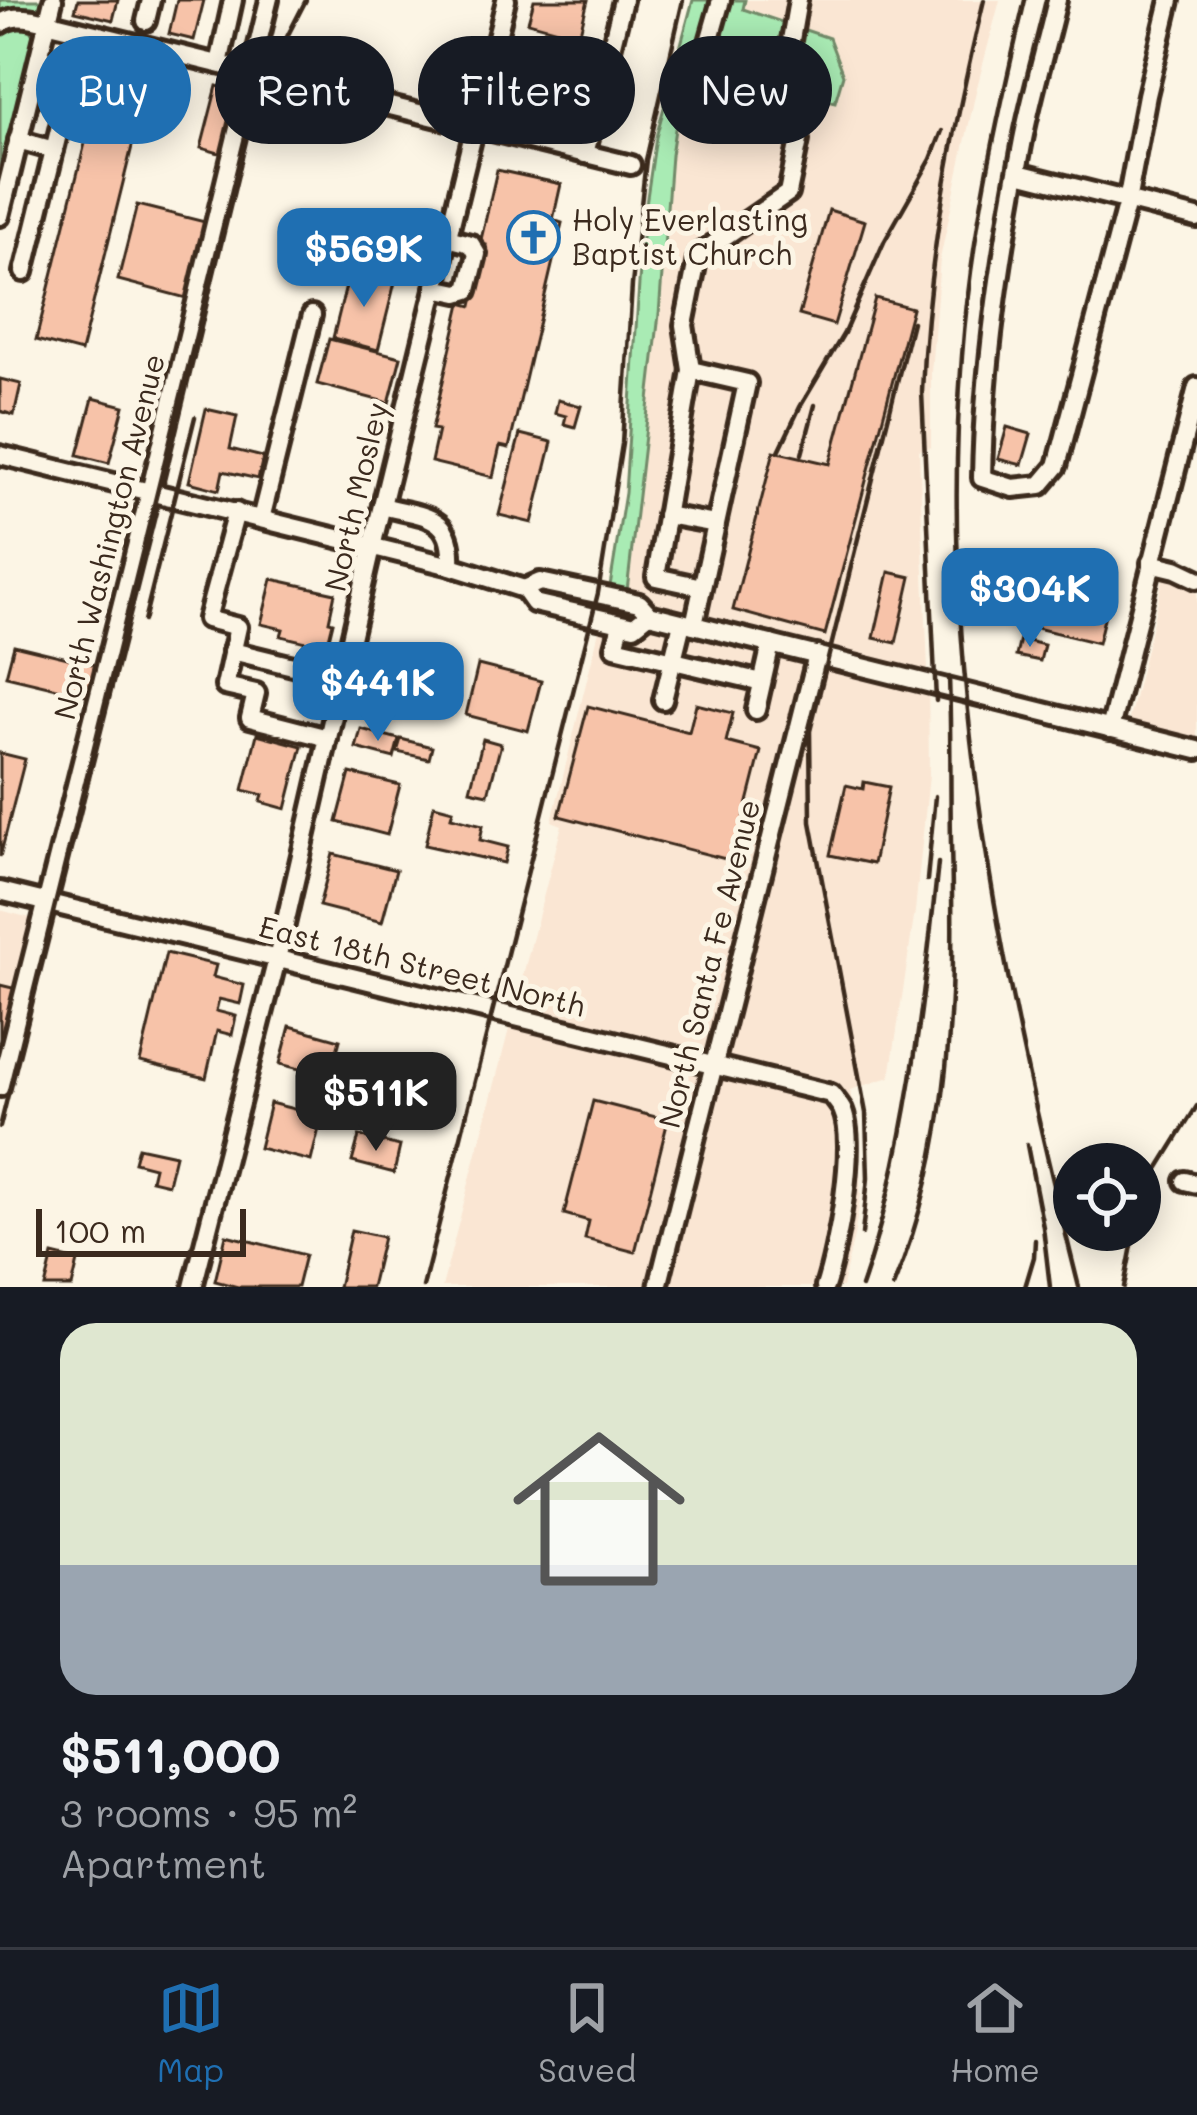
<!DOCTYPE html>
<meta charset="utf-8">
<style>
:root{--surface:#171b24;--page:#20242c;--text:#f1f3f6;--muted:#9ea1a6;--line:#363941;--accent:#1f6fb2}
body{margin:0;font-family:Mali,sans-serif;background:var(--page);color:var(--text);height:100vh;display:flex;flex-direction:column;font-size:45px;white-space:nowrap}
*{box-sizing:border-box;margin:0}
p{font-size:39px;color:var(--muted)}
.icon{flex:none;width:66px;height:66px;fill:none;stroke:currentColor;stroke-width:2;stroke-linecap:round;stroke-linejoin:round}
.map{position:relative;height:1287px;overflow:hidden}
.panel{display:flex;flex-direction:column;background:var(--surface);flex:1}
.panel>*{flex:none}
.top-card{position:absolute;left:36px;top:36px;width:1125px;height:108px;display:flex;gap:24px}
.fabs{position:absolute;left:1053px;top:1143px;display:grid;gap:24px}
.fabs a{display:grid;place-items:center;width:108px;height:108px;border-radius:50%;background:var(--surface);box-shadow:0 6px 30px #0003;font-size:60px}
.scale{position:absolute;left:36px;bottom:30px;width:210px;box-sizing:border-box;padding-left:12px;border:6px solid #3b2a1e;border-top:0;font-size:33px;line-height:42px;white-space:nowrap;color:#3b2a1e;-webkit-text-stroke:9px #fcf5e5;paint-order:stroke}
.price{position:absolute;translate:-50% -102px;padding:0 27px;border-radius:24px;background:var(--accent);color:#fff;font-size:39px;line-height:78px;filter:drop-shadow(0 3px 6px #0008)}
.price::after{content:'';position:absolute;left:50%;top:72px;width:36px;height:27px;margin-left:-18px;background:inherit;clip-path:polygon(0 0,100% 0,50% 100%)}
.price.on{background:#222;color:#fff}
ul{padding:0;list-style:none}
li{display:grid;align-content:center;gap:24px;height:636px;padding:0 60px}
li span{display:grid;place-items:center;height:372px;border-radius:36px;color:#555}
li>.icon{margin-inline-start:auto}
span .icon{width:216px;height:216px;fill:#fffc;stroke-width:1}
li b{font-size:51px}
.pill{padding:0 42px;border-radius:54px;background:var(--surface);box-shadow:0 6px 30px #0003;font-size:42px;line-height:108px}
.pill.on{background:var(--accent);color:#fff}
.tab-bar{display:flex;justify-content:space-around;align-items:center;height:168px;border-top:3px solid var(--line);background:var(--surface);font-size:33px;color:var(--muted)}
.tab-bar a{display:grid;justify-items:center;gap:6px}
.tab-bar .on{color:var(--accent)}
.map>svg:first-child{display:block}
.built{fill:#fae6d3}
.green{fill:#a9ebb4;stroke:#728a69;stroke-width:3}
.building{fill:#f7c3a9;stroke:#3b2a1e;stroke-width:3}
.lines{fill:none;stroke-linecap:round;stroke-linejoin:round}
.minor-casing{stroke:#3b2a1e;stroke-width:26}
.minor{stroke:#fcf5e5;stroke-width:16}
.rail{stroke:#3b2a1e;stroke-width:4.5}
.labels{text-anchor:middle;stroke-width:10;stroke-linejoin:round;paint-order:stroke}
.poi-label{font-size:30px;fill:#3b2a1e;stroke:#fcf5e5;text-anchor:start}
.street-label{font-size:30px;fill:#3b2a1e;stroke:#fcf5e5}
</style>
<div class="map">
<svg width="1197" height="1287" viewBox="0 0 1197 1287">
<rect width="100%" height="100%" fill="#fcf5e5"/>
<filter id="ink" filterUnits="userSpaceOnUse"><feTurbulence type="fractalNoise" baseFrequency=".00833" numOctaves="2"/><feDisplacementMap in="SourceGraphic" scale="24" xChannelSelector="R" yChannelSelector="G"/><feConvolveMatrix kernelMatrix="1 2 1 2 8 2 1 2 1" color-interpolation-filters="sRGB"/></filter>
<g filter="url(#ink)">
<g class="built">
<polygon points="745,0 1000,0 976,91 940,259 931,372 931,447 919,450 928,670 929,775 926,805 915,911 890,1077 850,1090 859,1152 861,1195 854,1236 842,1287 442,1287 562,825 552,821 610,586 628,590 659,314 671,155 683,78 796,28 742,9"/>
<polygon points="1164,575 1197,583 1197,740 1133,725 1129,719"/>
<polygon points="0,910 34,919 0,1051"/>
</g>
<g class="green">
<polygon points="0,0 45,0 43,8 35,10 31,32 36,40 0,184"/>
<polygon points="693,0 745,0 743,9 829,38 843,75 835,102 701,70 683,78 671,155 659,314 627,591 610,586 625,493 643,224 656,137"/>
</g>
<g class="building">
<polygon points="78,0 118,0 113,20 75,11"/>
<polygon points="177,0 204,0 194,40 169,34"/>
<polygon points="534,0 588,0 579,36 528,22"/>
<polygon points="217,86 242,92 226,155 201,148"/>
<polygon points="98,91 143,102 81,352 36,340"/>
<polygon points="497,170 561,184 553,220 562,223 509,448 500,446 493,477 431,462 438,430 432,429 461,303 472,306 486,245 480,244"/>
<polygon points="137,205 205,222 186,298 118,280"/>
<polygon points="829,210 865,221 834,325 799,315"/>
<polygon points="350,270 395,282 378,350 333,338"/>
<polygon points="875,298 912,308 825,635 733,610 774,451 830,464"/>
<polygon points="329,339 401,357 389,403 317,384"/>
<polygon points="0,379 21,384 14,415 0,411"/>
<polygon points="93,398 124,406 109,463 78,455"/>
<polygon points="558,400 581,406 575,427 564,424 566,416 555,413"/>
<polygon points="206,409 237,416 230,449 263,457 258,479 223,471 219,490 189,482"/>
<polygon points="1007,427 1031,434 1022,465 998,459"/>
<polygon points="520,434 552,442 532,523 499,515"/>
<polygon points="889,572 911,577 896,643 874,638"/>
<polygon points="272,579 335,593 329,621 333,622 327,647 281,636 283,629 261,624"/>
<polygon points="1032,591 1106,610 1098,643 1024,625"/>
<polygon points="1020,639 1044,645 1040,661 1016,656"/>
<polygon points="14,645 97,665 90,696 6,676"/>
<polygon points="478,665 541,681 528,731 466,715"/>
<polygon points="696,704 733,713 726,742 761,751 733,861 559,816 588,706 689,732"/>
<polygon points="361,729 399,739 394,758 356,748"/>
<polygon points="257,734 302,746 286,809 261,802 263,795 243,790"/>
<polygon points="401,739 432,747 429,759 397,752"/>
<polygon points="483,739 501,744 488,794 470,790"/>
<polygon points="0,753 25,759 0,857"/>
<polygon points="350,773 400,785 387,835 337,822"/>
<polygon points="864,782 889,787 873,864 830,855 846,785 863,789"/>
<polygon points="434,805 453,810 451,817 483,825 480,840 508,847 504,863 425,845"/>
<polygon points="333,854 396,870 382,922 319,906"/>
<polygon points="166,953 216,965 213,977 244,985 240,1004 219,999 216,1011 236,1016 232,1035 217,1031 206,1078 140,1062"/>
<polygon points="0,985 17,989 0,1059"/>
<polygon points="290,1026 340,1040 330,1077 280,1064"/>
<polygon points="593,1101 668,1120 635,1252 585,1239 589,1221 564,1214"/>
<polygon points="270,1103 322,1116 311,1161 259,1148"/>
<polygon points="359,1136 400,1146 394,1173 352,1162"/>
<polygon points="138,1147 175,1155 168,1184 151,1180 154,1167 134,1162"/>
<polygon points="351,1230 383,1237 371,1287 338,1287"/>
<polygon points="226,1235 305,1255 297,1287 238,1287 215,1281"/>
<polygon points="53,1255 78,1261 72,1287 45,1287"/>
</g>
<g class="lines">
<defs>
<g id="minor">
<polyline points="721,0 707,49 786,69 798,0"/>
<path d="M 1057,0 C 1046,48 1031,96 1022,145 C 1001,255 984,366 982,478 L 1013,488 L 1041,485 L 1057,466 L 1127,202 L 1147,95 L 1170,0"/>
<polyline points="146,21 151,0"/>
<path d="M 0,24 C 11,16 21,17 34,19 L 631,165"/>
<polyline points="219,64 233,0"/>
<polyline points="18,140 54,150"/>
<polyline points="585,154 623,0"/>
<polyline points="1018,173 1197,218"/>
<polyline points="0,216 53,0"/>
<path d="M 24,272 L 75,65 C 96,70 116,78 136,66 L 141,45"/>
<polyline points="435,288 458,293 468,290 477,254 471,244 447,238"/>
<polyline points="691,370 684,325 698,255 788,193 799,140"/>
<polyline points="0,455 451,566 524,589 534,603 634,626 649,614"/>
<path d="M 382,506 C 424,517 454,513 451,566"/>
<polyline points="236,512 207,619 238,627 225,686 256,693 250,718 328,738"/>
<polyline points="666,515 716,524"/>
<polyline points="261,519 312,315"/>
<polyline points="1151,563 1176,569 1197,579"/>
<polyline points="524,589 540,582 639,603 649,614 1197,750"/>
<polyline points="621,624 615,647 762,682"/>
<polyline points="694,625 747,383 691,370 656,577 702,587"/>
<polyline points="232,651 342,678"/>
<polyline points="663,700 682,623"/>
<polyline points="756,710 771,644"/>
<polyline points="1110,729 1197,387"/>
<path d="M 0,891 L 831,1094 C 835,1099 839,1104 842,1109 C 858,1143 837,1251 825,1287"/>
<polyline points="0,1087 154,476 269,0"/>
<polyline points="1185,1181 1197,1184"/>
<polyline points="193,1287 277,959 376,530 506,0"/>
<polyline points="658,1287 817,655"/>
</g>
</defs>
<use href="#minor" class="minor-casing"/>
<use href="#minor" class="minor"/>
<g class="rail">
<path d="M 1025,0 C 997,118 971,235 962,356 C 937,673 1002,981 1079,1287"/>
<polyline points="276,58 306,0"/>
<polyline points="779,451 800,407 844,333 884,242 931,159 942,131"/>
<polyline points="802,454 815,405"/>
<polyline points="144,621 195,417"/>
<path d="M 936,701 L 922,392 C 927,259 953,129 984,0"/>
<polyline points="927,880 935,796"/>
<polyline points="0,1127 279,0"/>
<polyline points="1027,1145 1043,1227 1050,1287"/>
<polyline points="1140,1216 1158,1169 1197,1106"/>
<polyline points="862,1234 868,1178 866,1113 811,822 810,731 912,322"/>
<polyline points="423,1287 598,593 622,444 632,285 646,160 683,0"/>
<path d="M 861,1287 C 906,1159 924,998 938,863"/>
<path d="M 893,1287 C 953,1143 955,996 951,843 C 950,787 951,732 949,677"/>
<polyline points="1025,1287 1034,1257 1035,1240"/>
<polyline points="1124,1287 1135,1230"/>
</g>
</g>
</g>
<defs>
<symbol id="church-ring" viewBox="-11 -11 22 22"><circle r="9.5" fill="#fcf5e5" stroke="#1f6fb2" stroke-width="1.5"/><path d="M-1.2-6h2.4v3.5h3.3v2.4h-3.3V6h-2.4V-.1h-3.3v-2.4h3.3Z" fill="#1f6fb2"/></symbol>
</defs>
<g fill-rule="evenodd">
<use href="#church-ring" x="504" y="208" width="59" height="59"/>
</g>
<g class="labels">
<g class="poi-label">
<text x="572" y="231">Holy Everlasting<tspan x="572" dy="34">Baptist Church</tspan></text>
</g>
<g class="street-label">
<text transform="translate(357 497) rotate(-77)" y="10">North Mosley</text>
<text transform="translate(110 537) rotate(-76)" y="10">North Washington Avenue</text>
<text transform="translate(710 964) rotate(-76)" y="10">North Santa Fe Avenue</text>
<text transform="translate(422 967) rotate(14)" y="10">East 18th Street North</text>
</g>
</g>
</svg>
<div class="fabs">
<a><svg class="icon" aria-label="locate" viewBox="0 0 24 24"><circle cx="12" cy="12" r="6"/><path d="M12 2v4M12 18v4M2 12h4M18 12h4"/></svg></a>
</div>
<div class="scale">100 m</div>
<b class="price" style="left:364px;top:310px">$569K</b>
<b class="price" style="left:1030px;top:650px">$304K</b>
<b class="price" style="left:378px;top:744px">$441K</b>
<b class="price on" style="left:376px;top:1154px">$511K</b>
<div class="top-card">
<a class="pill on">Buy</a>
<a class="pill">Rent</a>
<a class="pill">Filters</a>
<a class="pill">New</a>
</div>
</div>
<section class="panel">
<ul>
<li><span style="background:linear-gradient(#dfe7d0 65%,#9aa5b1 0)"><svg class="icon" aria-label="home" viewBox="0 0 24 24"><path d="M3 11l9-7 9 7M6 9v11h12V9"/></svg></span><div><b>$511,000</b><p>3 rooms · 95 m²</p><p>Apartment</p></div></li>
</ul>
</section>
<nav class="tab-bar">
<a class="on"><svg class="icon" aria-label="map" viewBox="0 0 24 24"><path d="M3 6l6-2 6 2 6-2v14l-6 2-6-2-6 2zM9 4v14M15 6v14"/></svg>Map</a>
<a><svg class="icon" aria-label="saved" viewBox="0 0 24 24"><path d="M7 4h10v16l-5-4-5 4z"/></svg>Saved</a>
<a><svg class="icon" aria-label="home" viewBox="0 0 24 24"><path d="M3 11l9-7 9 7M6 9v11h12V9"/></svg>Home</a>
</nav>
